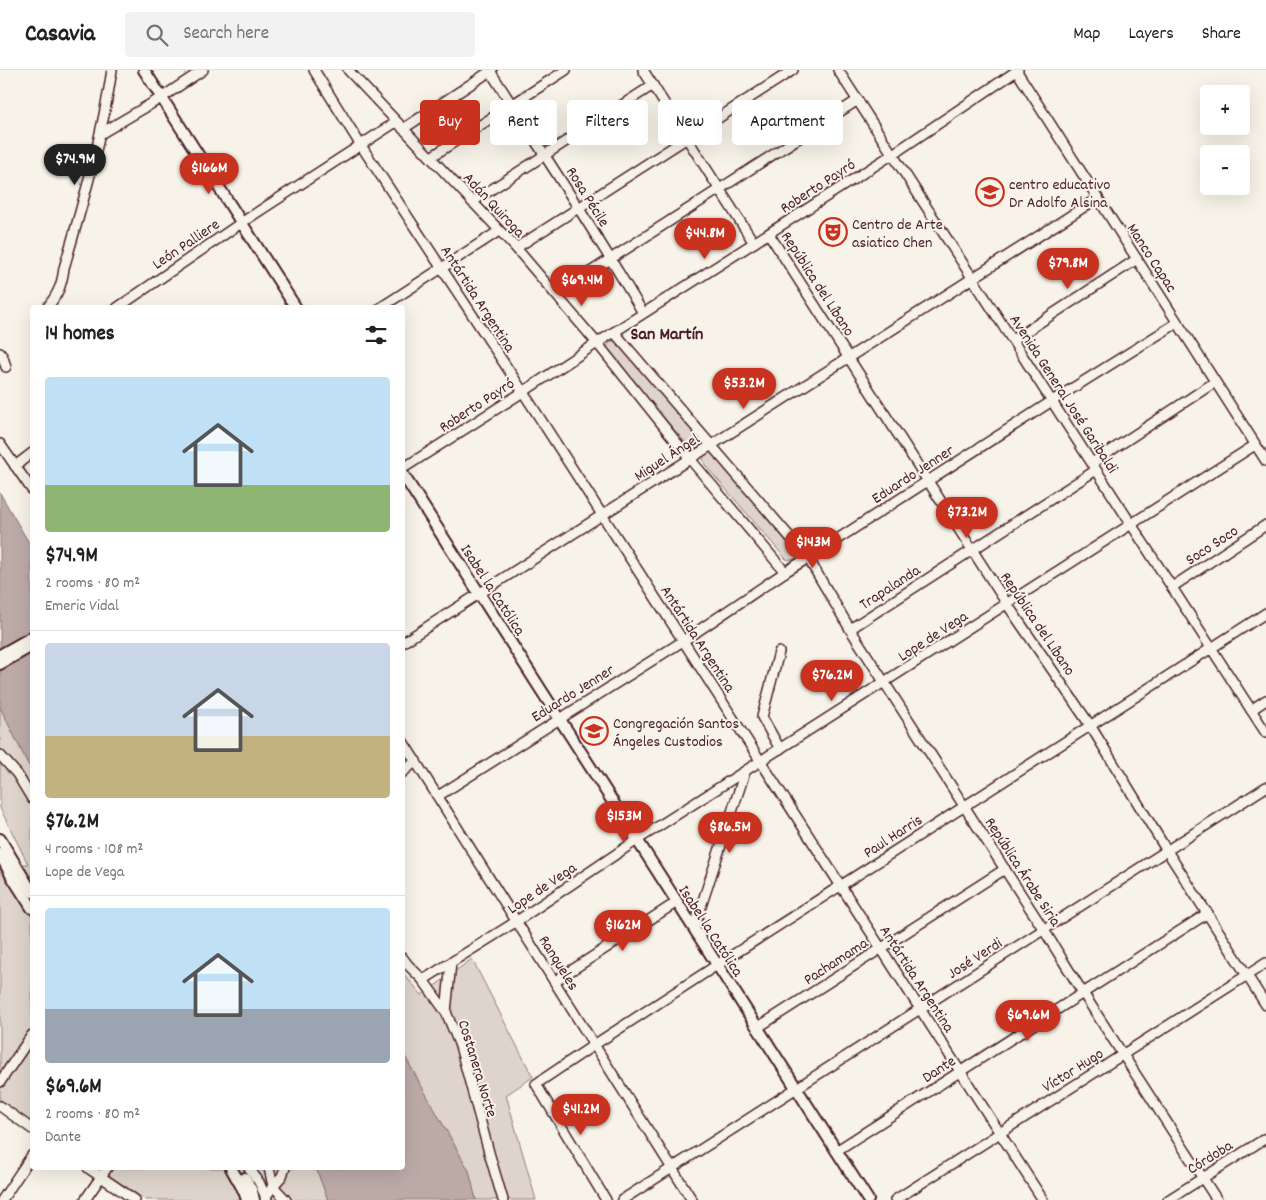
<!DOCTYPE html>
<meta charset="utf-8">
<style>
:root{--surface:#fff;--page:#f2f2f2;--text:#202124;--muted:#757577;--line:#e0e0e0;--accent:#c8321e}
body{margin:0;font-family:Dekko,sans-serif;background:var(--page);color:var(--text);height:100vh;display:flex;flex-direction:column;font-size:19px;white-space:nowrap}
*{box-sizing:border-box;margin:0}
p{font-size:16px;color:var(--muted)}
.icon{flex:none;width:28px;height:28px;fill:none;stroke:currentColor;stroke-width:2;stroke-linecap:round;stroke-linejoin:round}
.map{position:relative;flex:1;overflow:hidden}
.details{position:absolute;left:30px;top:235px;width:375px;height:865px;display:flex;flex-direction:column;background:var(--surface);border-radius:5px;box-shadow:0 5px 20px #0002}
.details>*{flex:none}
.guide{position:absolute;left:420px;top:30px;width:475px;height:45px;display:flex;gap:10px}
.tools{position:absolute;left:1200px;top:15px;display:grid;gap:10px}
.tools a{display:grid;place-items:center;width:50px;height:50px;border-radius:5px;background:var(--surface);box-shadow:0 5px 20px #0002;font-size:25px}
.price{position:absolute;translate:-50% -42px;padding:0 11px;border-radius:18px;background:var(--accent);color:#fff;font-size:16px;line-height:32px;filter:drop-shadow(0 1px 2px #0008)}
.price::after{content:'';position:absolute;left:50%;top:30px;width:15px;height:11px;margin-left:-8px;background:inherit;clip-path:polygon(0 0,100% 0,50% 100%)}
.price.current{background:#222;color:#fff}
ul{padding:0;list-style:none}
li{display:grid;align-content:center;gap:10px;height:265px;padding:0 15px}
li+li{border-top:1px solid var(--line)}
li span{display:grid;place-items:center;height:155px;border-radius:5px;color:#555}
li>.icon{margin-inline-start:auto}
span .icon{width:90px;height:90px;fill:#fffc;stroke-width:1}
li b{font-size:21px}
h2{display:flex;justify-content:space-between;align-items:center;height:60px;padding:0 15px;font-size:21px}
.chip{padding:0 18px;border-radius:5px;background:var(--surface);box-shadow:0 5px 20px #0002;font-size:18px;line-height:45px}
.chip.current{background:var(--accent);color:#fff}
header{display:flex;align-items:center;gap:30px;box-sizing:border-box;height:70px;padding:0 25px;background:var(--surface);border-bottom:1px solid var(--line)}
header strong{font-size:24px}
nav{display:flex;gap:28px;margin-inline-start:auto;font-size:18px}
.search{width:350px;height:45px;background:var(--page);display:flex;align-items:center;gap:12px;box-sizing:border-box;padding:0 18px;border-radius:5px;color:var(--muted);font-size:19px}
.map>svg:first-child{display:block}
.green{fill:#ded4cc;stroke:#947a7c}
.water{fill:#bcaaa7;stroke:#8e7275}
.lines{fill:none;stroke-linecap:round;stroke-linejoin:round}
.minor-casing{stroke:#4a1f2b;stroke-width:12}
.major-casing{stroke:#4a1f2b;stroke-width:14}
.minor{stroke:#f7f3e8;stroke-width:9}
.major{stroke:#f7f3e8;stroke-width:10}
.labels{text-anchor:middle;stroke-width:4;stroke-linejoin:round;paint-order:stroke}
.poi-label{font-size:16px;fill:#4a1f2b;stroke:#f7f3e8;text-anchor:start}
.street-label{font-size:16px;fill:#4a1f2b;stroke:#f7f3e8}
.neighbourhood-label{font-size:18px;font-weight:bold;fill:#4a1f2b;stroke:#f7f3e8}
</style>
<header>
<strong>Casavia</strong>
<div class="search"><svg class="icon" aria-label="search" viewBox="0 0 24 24"><circle cx="10" cy="10" r="6"/><path d="M15 15l6 6"/></svg>Search here</div>
<nav><a>Map</a><a>Layers</a><a>Share</a></nav>
</header>
<div class="map">
<svg width="1266" height="1130" viewBox="0 0 1266 1130">
<rect width="100%" height="100%" fill="#f7f3e8"/>
<filter id="ink" filterUnits="userSpaceOnUse"><feTurbulence type="fractalNoise" baseFrequency=".02" numOctaves="2"/><feDisplacementMap in="SourceGraphic" scale="10" xChannelSelector="R" yChannelSelector="G"/><feConvolveMatrix kernelMatrix="1 2 1 2 8 2 1 2 1" color-interpolation-filters="sRGB"/></filter>
<g filter="url(#ink)">
<g class="green">
<polygon points="612,271 619,272 701,370 701,375 700,378 694,380 691,379 609,284 607,277 609,273"/>
<path d="M 708,382 L 714,383 L 797,481 C 797,488 794,492 786,489 L 705,395 L 703,388 L 705,384 Z"/>
<polygon points="0,637 28,694 32,700 32,1053 0,1030 0,794 28,794 0,738"/>
<polygon points="472,889 533,1007 506,1025 536,1130 476,1130 469,1101 403,983 402,902 422,925"/>
<polygon points="98,1098 316,1098 328,1130 146,1130"/>
</g>
<g class="water">
<polygon points="0,423 32,478 32,700 28,694 0,637"/>
<polygon points="403,983 469,1101 476,1130 328,1130 316,1098 402,1098"/>
</g>
<g class="lines">
<defs>
<g id="minor">
<polyline points="314,0 360,74 523,322 1043,1130"/>
<polyline points="348,0 516,178 597,273 690,389 785,502"/>
<polyline points="643,0 754,173"/>
<polyline points="838,0 1266,663"/>
<polyline points="1016,0 1266,391"/>
<path d="M 490,1 C 542,81 595,161 643,243"/>
<polyline points="403,59 492,0"/>
<polyline points="100,64 161,28 203,0"/>
<polyline points="431,87 566,0"/>
<polyline points="472,132 653,15"/>
<polyline points="769,164 1007,534 1090,655 1167,781 1266,935"/>
<polyline points="516,178 793,0"/>
<polyline points="556,224 858,30"/>
<path d="M 47,238 C 58,224 62,215 64,198 C 83,133 102,67 112,0"/>
<polyline points="117,238 241,153 396,52"/>
<polyline points="380,238 499,161"/>
<polyline points="614,262 808,488 850,559 1044,860 1083,923 1217,1130"/>
<polyline points="1013,270 1137,189"/>
<polyline points="0,283 3,287 6,297"/>
<polyline points="0,374 32,420"/>
<polyline points="1092,393 1215,312"/>
<polyline points="15,396 32,383"/>
<polyline points="402,399 523,322 597,273 893,84 1018,0"/>
<polyline points="1172,517 1266,455"/>
<polyline points="850,559 1096,400"/>
<polyline points="402,573 1098,128"/>
<polyline points="779,582 762,647 780,679"/>
<polyline points="1251,640 1266,630"/>
<polyline points="402,670 692,1130"/>
<polyline points="0,685 17,704 32,729"/>
<polyline points="402,703 416,691"/>
<polyline points="438,726 683,571 785,502 808,488 1052,331 1177,253"/>
<polyline points="694,858 745,702"/>
<polyline points="402,887 408,895 423,910 446,942 460,976 490,1086 503,1130"/>
<polyline points="423,910 517,851 637,770 1255,375"/>
<polyline points="555,911 677,832"/>
<polyline points="446,942 451,893"/>
<polyline points="757,958 1005,799"/>
<polyline points="0,1012 32,965"/>
<polyline points="0,1036 32,1059"/>
<polyline points="836,1081 1208,843"/>
<polyline points="88,1098 135,1130"/>
<polyline points="249,1098 259,1112 267,1130"/>
<polyline points="269,1098 273,1116 286,1130"/>
<polyline points="265,1128 273,1116 282,1106 285,1098"/>
<polyline points="2,1130 32,1085"/>
<polyline points="85,1130 107,1098"/>
<polyline points="606,1130 536,1014 594,975 717,895 1266,543"/>
<polyline points="622,1130 1266,717"/>
<polyline points="895,1130 1266,893"/>
<polyline points="1168,1130 1266,1068"/>
</g>
<g id="major">
<polyline points="144,0 296,238"/>
<polyline points="402,403 868,1130"/>
<polyline points="0,585 32,567"/>
<polyline points="0,594 32,576"/>
<polyline points="0,769 32,822"/>
<polyline points="0,784 11,805 32,838"/>
<polyline points="231,1098 244,1121 247,1130"/>
<polyline points="245,1108 252,1121 254,1130"/>
</g>
</defs>
<use href="#minor" class="minor-casing"/>
<use href="#major" class="major-casing"/>
<use href="#minor" class="minor"/>
<use href="#major" class="major"/>
</g>
</g>
<defs>
<symbol id="school-ring" viewBox="-11 -11 22 22"><circle r="9.5" fill="#f7f3e8" stroke="#c8321e" stroke-width="1.5"/><path d="M0-5L7-2L0 1L-7-2ZM-4 1L0 2.5L4 1V4Q0 6-4 4Z" fill="#c8321e"/></symbol>
<symbol id="theatre-ring" viewBox="-11 -11 22 22"><circle r="9.5" fill="#f7f3e8" stroke="#c8321e" stroke-width="1.5"/><path d="M-5-5.5Q0-4 5-5.5V0Q5 5 0 6Q-5 5-5 0ZM-3.3-2.5H-1v1.5H-3.3ZM1-2.5H3.3v1.5H1ZM-2.8 1Q0 5.5 2.8 1Z" fill="#c8321e"/></symbol>
</defs>
<g fill-rule="evenodd">
<use href="#school-ring" x="974" y="106" width="32" height="32"/>
<use href="#theatre-ring" x="817" y="146" width="32" height="32"/>
<use href="#school-ring" x="578" y="645" width="32" height="32"/>
</g>
<g class="labels">
<g class="poi-label">
<text x="1009" y="119">centro educativo<tspan x="1009" dy="18">Dr Adolfo Alsina</tspan></text>
<text x="852" y="159">Centro de Arte<tspan x="852" dy="18">asiatico Chen</tspan></text>
<text x="613" y="658">Congregación Santos<tspan x="613" dy="18">Ángeles Custodios</tspan></text>
</g>
<g class="street-label">
<text transform="translate(817 115) rotate(-33)" y="6">Roberto Payró</text>
<text transform="translate(589 126) rotate(58)" y="6">Rosa Pécile</text>
<text transform="translate(495 134) rotate(47)" y="6">Adán Quiroga</text>
<text transform="translate(185 173) rotate(-34)" y="6">León Palliere</text>
<text transform="translate(1153 187) rotate(57)" y="6">Manco Capac</text>
<text transform="translate(819 213) rotate(57)" y="6">República del Líbano</text>
<text transform="translate(479 228) rotate(57)" y="6">Antártida Argentina</text>
<text transform="translate(1065 323) rotate(57)" y="6">Avenida General José Garibaldi</text>
<text transform="translate(476 334) rotate(-33)" y="6">Roberto Payró</text>
<text transform="translate(666 386) rotate(-33)" y="6">Miguel Ángel</text>
<text transform="translate(912 403) rotate(-33)" y="6">Eduardo Jenner</text>
<text transform="translate(1211 474) rotate(-33)" y="6">Soco Soco</text>
<text transform="translate(889 516) rotate(-33)" y="6">Trapalanda</text>
<text transform="translate(494 519) rotate(57)" y="6">Isabel la Católica</text>
<text transform="translate(1039 553) rotate(56)" y="6">República del Líbano</text>
<text transform="translate(932 565) rotate(-33)" y="6">Lope de Vega</text>
<text transform="translate(699 568) rotate(57)" y="6">Antártida Argentina</text>
<text transform="translate(572 622) rotate(-32)" y="6">Eduardo Jenner</text>
<text transform="translate(892 765) rotate(-33)" y="6">Paul Harris</text>
<text transform="translate(1024 801) rotate(57)" y="6">República Árabe Siria</text>
<text transform="translate(541 817) rotate(-34)" y="6">Lope de Vega</text>
<text transform="translate(712 860) rotate(57)" y="6">Isabel la Católica</text>
<text transform="translate(974 887) rotate(-33)" y="6">José Verdi</text>
<text transform="translate(835 890) rotate(-33)" y="6">Pachamama</text>
<text transform="translate(560 892) rotate(58)" y="6">Ranqueles</text>
<text transform="translate(918 908) rotate(57)" y="6">Antártida Argentina</text>
<text transform="translate(479 998) rotate(73)" y="6">Costanera Norte</text>
<text transform="translate(938 998) rotate(-33)" y="6">Dante</text>
<text transform="translate(1072 999) rotate(-32)" y="6">Víctor Hugo</text>
<text transform="translate(1209 1086) rotate(-32)" y="6">Córdoba</text>
</g>
<g class="neighbourhood-label">
<text x="667" y="269">San Martín</text>
</g>
</g>
</svg>
<div class="tools">
<a>+</a>
<a>−</a>
</div>
<b class="price current" style="left:75px;top:116px">$74.9M</b>
<b class="price" style="left:209px;top:125px">$166M</b>
<b class="price" style="left:705px;top:190px">$44.8M</b>
<b class="price" style="left:1068px;top:220px">$79.8M</b>
<b class="price" style="left:582px;top:237px">$69.4M</b>
<b class="price" style="left:744px;top:340px">$53.2M</b>
<b class="price" style="left:967px;top:469px">$73.2M</b>
<b class="price" style="left:813px;top:499px">$143M</b>
<b class="price" style="left:832px;top:632px">$76.2M</b>
<b class="price" style="left:624px;top:773px">$153M</b>
<b class="price" style="left:730px;top:784px">$86.5M</b>
<b class="price" style="left:623px;top:882px">$162M</b>
<b class="price" style="left:1028px;top:972px">$69.6M</b>
<b class="price" style="left:581px;top:1066px">$41.2M</b>
<div class="guide">
<a class="chip current">Buy</a>
<a class="chip">Rent</a>
<a class="chip">Filters</a>
<a class="chip">New</a>
<a class="chip">Apartment</a>
</div>
<section class="details">
<h2>14 homes<svg class="icon" aria-label="filters" viewBox="0 0 24 24"><path d="M4 7h16M4 17h16"/><circle cx="9" cy="7" r="2"/><circle cx="15" cy="17" r="2"/></svg></h2>
<ul>
<li><span style="background:linear-gradient(#bfe0f5 70%,#8fb573 0)"><svg class="icon" aria-label="home" viewBox="0 0 24 24"><path d="M3 11l9-7 9 7M6 9v11h12V9"/></svg></span><div><b>$74.9M</b><p>2 rooms · 80 m²</p><p>Emeric Vidal</p></div></li>
<li><span style="background:linear-gradient(#c9d6e8 60%,#c2b280 0)"><svg class="icon" aria-label="home" viewBox="0 0 24 24"><path d="M3 11l9-7 9 7M6 9v11h12V9"/></svg></span><div><b>$76.2M</b><p>4 rooms · 108 m²</p><p>Lope de Vega</p></div></li>
<li><span style="background:linear-gradient(#bfe0f5 65%,#9aa5b1 0)"><svg class="icon" aria-label="home" viewBox="0 0 24 24"><path d="M3 11l9-7 9 7M6 9v11h12V9"/></svg></span><div><b>$69.6M</b><p>2 rooms · 80 m²</p><p>Dante</p></div></li>
</ul>
</section>
</div>
